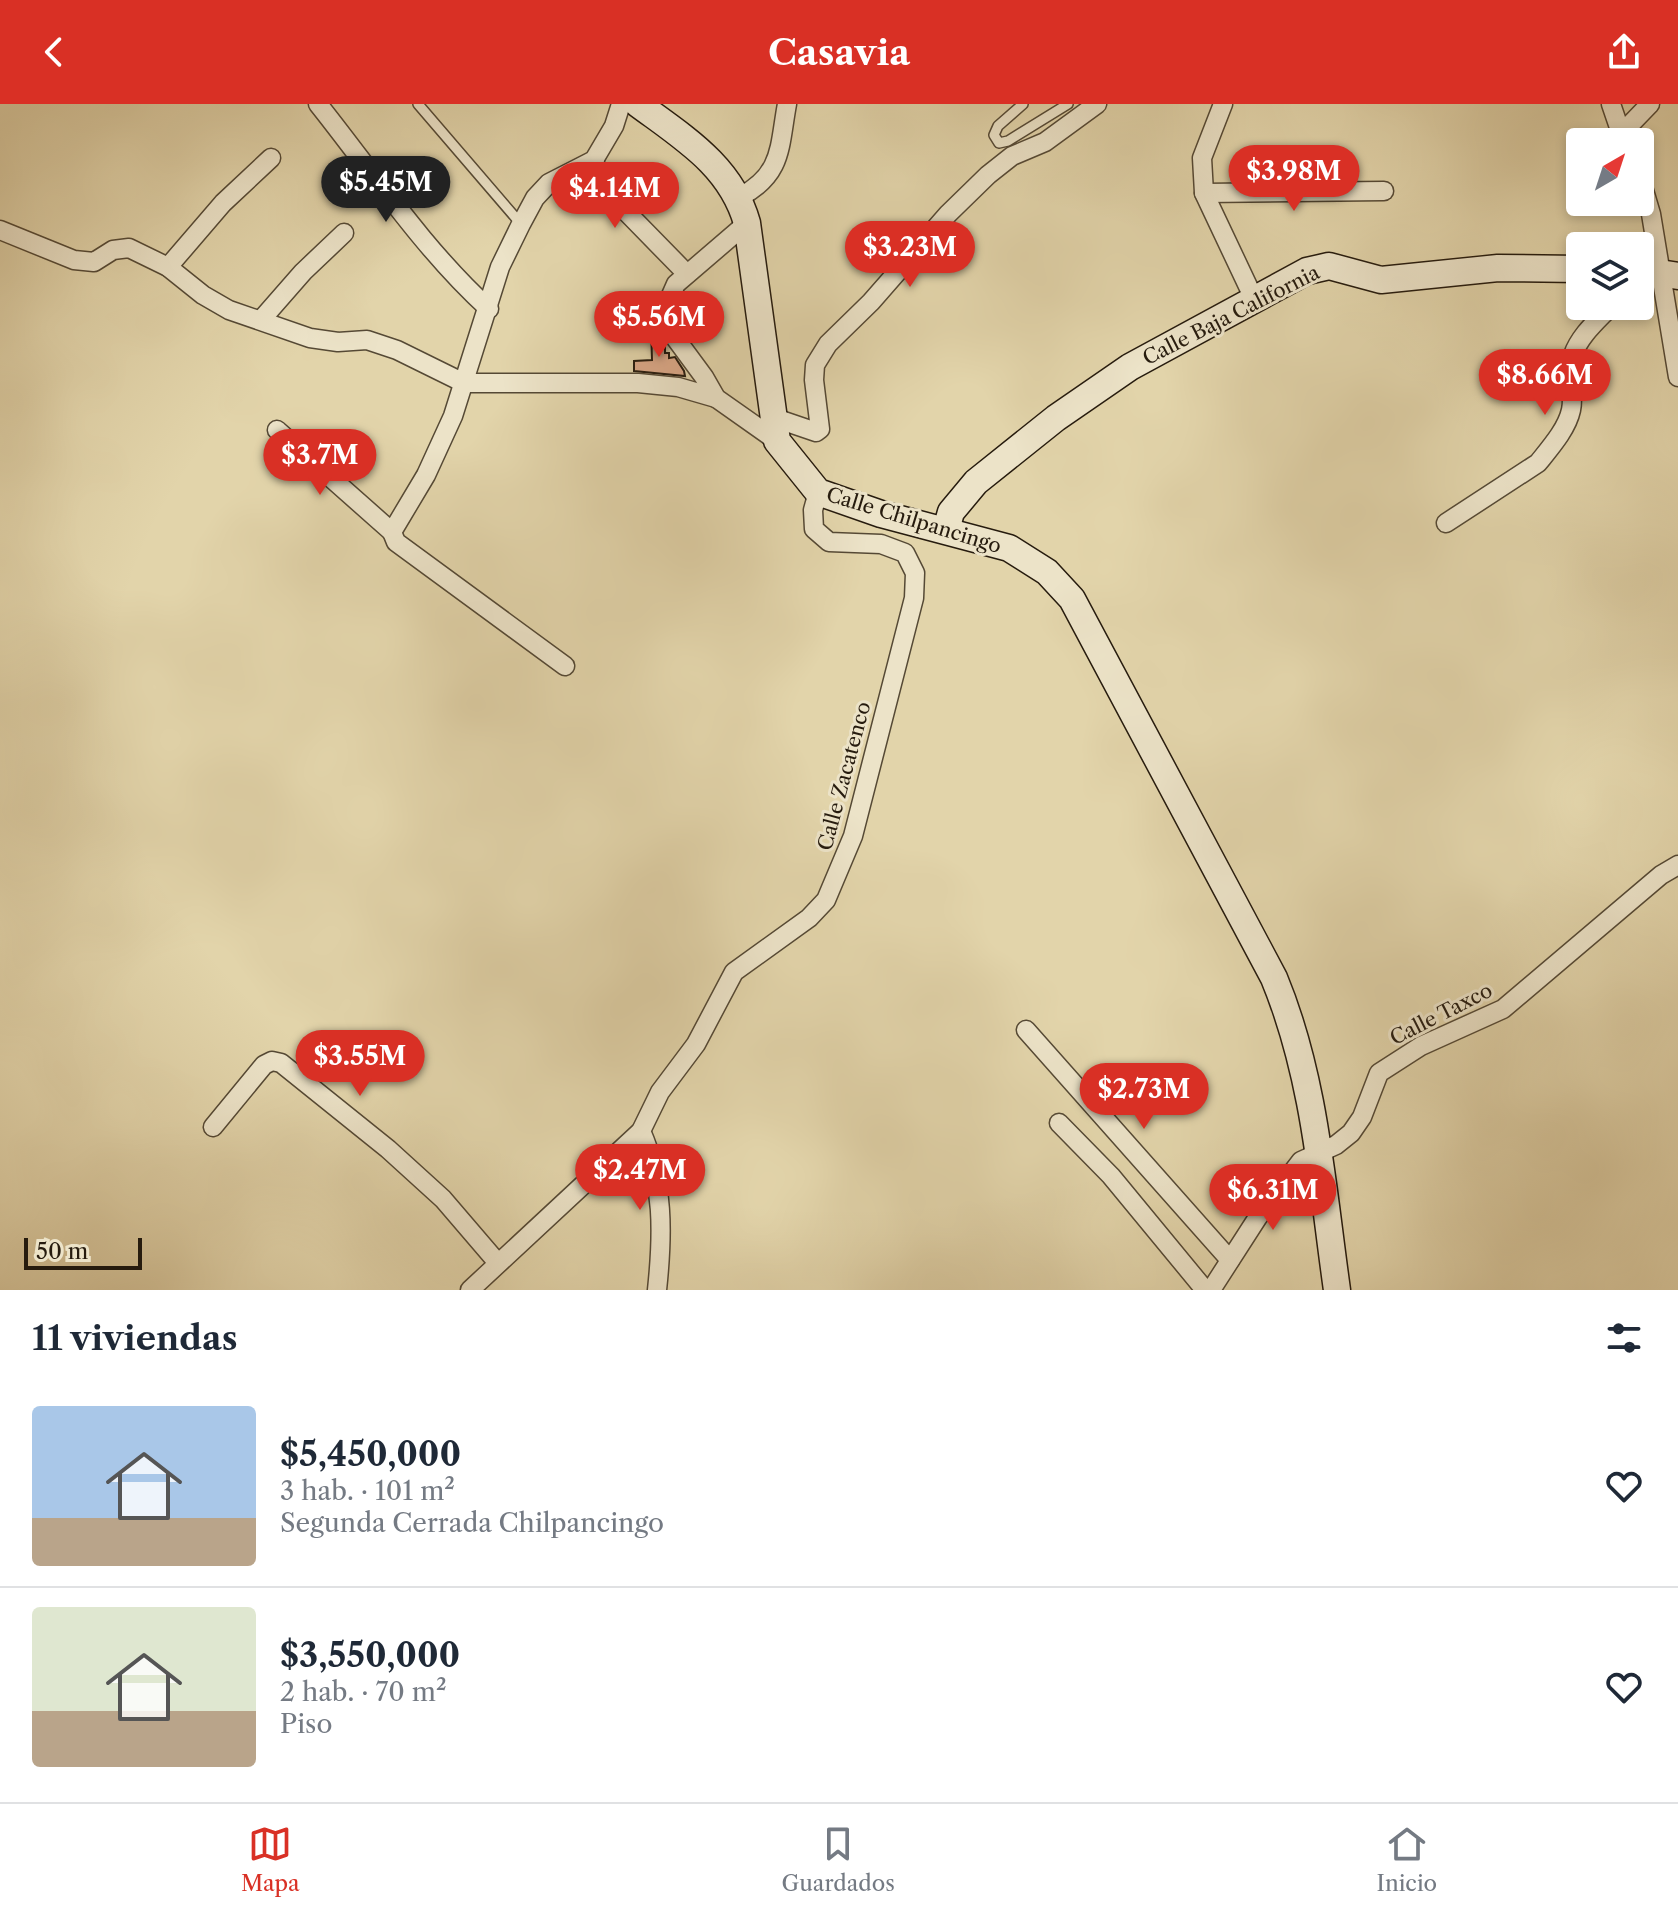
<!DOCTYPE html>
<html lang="es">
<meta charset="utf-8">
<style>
:root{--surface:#fff;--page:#f6f6f7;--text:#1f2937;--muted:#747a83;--line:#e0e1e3;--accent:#d93025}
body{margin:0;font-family:"Libre Caslon Text",serif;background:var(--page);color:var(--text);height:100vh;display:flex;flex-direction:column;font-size:30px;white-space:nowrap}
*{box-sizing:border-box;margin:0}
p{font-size:26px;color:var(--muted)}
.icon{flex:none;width:44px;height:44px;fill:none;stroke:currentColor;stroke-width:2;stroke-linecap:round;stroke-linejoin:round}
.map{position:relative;height:1186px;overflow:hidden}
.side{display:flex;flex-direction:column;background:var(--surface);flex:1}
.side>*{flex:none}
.needle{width:52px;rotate:39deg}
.fabs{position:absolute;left:1566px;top:24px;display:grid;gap:16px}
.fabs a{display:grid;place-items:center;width:88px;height:88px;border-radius:8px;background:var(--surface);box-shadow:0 4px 12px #0003;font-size:40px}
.scale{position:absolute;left:24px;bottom:20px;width:118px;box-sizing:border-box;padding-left:8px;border:4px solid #261b0e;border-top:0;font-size:22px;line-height:28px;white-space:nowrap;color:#261b0e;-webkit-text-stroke:6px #ece3c8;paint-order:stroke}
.price{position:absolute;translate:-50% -68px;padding:0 18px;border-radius:28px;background:var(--accent);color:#fff;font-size:26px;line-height:52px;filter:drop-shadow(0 2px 4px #0008)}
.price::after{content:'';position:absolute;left:50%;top:48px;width:24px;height:18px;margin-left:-12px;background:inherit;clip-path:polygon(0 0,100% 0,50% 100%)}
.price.active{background:#222;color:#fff}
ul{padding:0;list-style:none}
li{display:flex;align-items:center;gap:24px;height:200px;padding:0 32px}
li+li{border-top:2px solid var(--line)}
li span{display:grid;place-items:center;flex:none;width:224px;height:160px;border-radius:8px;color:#555}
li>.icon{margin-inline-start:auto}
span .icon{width:96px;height:96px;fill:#fffc;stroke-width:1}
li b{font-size:34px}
h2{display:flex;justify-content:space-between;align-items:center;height:96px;padding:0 32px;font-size:34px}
header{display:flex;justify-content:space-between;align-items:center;height:104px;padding:0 32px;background:var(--accent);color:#fff;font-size:36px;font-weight:700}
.tabs{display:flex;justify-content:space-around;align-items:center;height:112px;border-top:2px solid var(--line);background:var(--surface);font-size:22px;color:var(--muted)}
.tabs a{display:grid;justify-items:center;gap:4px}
.tabs .active{color:var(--accent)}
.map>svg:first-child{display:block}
.building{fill:#dca989;stroke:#261b0e;stroke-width:2}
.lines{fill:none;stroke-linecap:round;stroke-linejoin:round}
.lane-casing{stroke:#554935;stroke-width:12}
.street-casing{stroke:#554935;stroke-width:21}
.secondary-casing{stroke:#261b0e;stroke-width:29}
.lane{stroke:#ece3c8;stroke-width:9}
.street{stroke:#ece3c8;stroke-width:18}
.secondary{stroke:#ece3c8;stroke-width:26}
.labels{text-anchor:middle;stroke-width:6;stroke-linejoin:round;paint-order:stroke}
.street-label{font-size:20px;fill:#261b0e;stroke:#ece3c8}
</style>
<header><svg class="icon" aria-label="back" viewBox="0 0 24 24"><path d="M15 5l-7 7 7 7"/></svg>Casavia<svg class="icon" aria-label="share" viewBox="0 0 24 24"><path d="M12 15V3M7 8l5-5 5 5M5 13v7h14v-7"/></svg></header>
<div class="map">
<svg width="1678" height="1186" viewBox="0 0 1678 1186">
<rect width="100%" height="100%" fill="#e2d4aa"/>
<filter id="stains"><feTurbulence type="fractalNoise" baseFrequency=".0025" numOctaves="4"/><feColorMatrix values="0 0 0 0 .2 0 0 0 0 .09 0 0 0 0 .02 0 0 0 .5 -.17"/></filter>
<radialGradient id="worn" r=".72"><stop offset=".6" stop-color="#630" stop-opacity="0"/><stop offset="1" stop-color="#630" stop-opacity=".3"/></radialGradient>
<polygon class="building" points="651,223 656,223 665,240 665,249 669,249 669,254 675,253 684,267 685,272 634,267 634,257 652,256"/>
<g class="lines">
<defs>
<g id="lane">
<polyline points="418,0 521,120"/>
<polyline points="1023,0 998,22 994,31 999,39 1008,37 1068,0"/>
</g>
<g id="street">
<path d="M 318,0 C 373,69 424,146 489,205"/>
<polyline points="1223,0 1202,54 1204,89 1255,197"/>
<polyline points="1611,0 1624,38"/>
<polyline points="1621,30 1650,0"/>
<polyline points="594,56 601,82 687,170"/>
<polyline points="1640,73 1651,110 1678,273"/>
<polyline points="1204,89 1384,87"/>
<path d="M 740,93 C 783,70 779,43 787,0"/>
<polyline points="747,119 676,180 665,205 668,220 676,235 704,273 716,294 777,337"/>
<polyline points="0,126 74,156 94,158 113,146 129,144 168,163 203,191 229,206 310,234 338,238 367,236 397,246 464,279 638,279 678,283 716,294"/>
<polyline points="168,163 223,99 271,54"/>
<polyline points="261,216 303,168 344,129"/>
<polyline points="772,313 816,328 820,325 814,276 815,261 828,240 871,198 948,110 988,71 1012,52 1045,38 1097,0"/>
<polyline points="277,326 392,428"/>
<path d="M 1446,419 L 1538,359 C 1550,344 1567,325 1571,306 C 1575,289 1566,269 1573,251 C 1580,231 1597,217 1611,202"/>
<polyline points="565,562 396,438 392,428 426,371 453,312 500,163 521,120 535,94 549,79 594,56 614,22 621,0"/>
<polyline points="1026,926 1230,1156"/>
<polyline points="1059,1019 1111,1072 1205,1186"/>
<polyline points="213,1023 264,961 272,957 281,959 388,1045 443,1095 497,1158"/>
<path d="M 641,1027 C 664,1079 663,1130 657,1186"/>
<polyline points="470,1186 641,1027 660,988 696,940 734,868 809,814 826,796 853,732 914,494 915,469 905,449 881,440 829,438 814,425 813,406 818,388"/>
<polyline points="1211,1186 1258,1113 1301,1057 1336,1041 1351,1029 1362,1013 1379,969 1421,942 1503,905 1661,771 1678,761"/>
</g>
<g id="secondary">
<path d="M 638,0 C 684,34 731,62 747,119 L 777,337 L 818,388 L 881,410 L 1009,444 L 1047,468 L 1072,495 L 1274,874 C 1315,973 1322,1080 1337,1186"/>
<polyline points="1640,166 1678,172"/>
<polyline points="946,426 951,408 976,378 1056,314 1130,263 1307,167 1329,162 1381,176 1498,164 1580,165"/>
</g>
</defs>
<use href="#lane" class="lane-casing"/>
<use href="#street" class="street-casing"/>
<use href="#secondary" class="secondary-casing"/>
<use href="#lane" class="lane"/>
<use href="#street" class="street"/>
<use href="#secondary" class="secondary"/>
</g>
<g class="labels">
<g class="street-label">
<text transform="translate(1231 211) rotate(-27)" y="7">Calle Baja California</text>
<text transform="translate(914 416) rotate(17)" y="7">Calle Chilpancingo</text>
<text transform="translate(844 672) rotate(-75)" y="7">Calle Zacatenco</text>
<text transform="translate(1441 910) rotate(-27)" y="7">Calle Taxco</text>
</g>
</g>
<rect width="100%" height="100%" filter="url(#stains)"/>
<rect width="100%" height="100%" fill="url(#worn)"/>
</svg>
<div class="fabs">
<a><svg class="needle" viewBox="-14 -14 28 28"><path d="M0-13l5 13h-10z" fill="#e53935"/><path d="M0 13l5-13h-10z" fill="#747a83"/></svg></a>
<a><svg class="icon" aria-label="layers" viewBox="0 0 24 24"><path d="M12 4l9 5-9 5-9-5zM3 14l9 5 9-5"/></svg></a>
</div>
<div class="scale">50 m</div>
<b class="price" style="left:1294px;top:109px">$3.98M</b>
<b class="price active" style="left:386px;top:120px">$5.45M</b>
<b class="price" style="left:615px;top:126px">$4.14M</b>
<b class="price" style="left:910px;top:185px">$3.23M</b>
<b class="price" style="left:659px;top:255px">$5.56M</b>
<b class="price" style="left:1545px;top:313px">$8.66M</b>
<b class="price" style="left:320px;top:393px">$3.7M</b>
<b class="price" style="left:360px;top:994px">$3.55M</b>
<b class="price" style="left:1144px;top:1027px">$2.73M</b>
<b class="price" style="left:640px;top:1108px">$2.47M</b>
<b class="price" style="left:1273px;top:1128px">$6.31M</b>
</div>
<section class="side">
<h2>11 viviendas<svg class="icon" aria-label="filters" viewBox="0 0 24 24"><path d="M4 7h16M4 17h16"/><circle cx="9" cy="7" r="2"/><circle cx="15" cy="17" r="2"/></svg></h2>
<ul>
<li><span style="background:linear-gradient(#a9c7e8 70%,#b9a48a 0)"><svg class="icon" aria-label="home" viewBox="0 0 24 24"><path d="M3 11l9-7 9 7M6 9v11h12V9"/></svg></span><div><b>$5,450,000</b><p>3 hab. · 101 m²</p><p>Segunda Cerrada Chilpancingo</p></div><svg class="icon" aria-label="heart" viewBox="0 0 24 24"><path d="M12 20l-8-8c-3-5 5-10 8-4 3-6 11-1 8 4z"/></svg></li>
<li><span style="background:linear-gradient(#dfe7d0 65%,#b9a48a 0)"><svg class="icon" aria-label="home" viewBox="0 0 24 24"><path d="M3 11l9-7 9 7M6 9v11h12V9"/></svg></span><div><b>$3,550,000</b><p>2 hab. · 70 m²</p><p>Piso</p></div><svg class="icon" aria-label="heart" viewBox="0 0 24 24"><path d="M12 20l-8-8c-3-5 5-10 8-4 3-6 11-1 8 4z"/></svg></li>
</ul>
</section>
<nav class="tabs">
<a class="active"><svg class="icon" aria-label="map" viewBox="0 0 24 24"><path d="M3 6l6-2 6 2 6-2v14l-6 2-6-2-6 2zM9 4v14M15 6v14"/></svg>Mapa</a>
<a><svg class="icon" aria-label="saved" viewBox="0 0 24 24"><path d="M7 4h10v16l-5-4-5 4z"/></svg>Guardados</a>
<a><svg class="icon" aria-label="home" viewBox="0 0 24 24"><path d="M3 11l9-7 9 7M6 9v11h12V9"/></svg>Inicio</a>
</nav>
